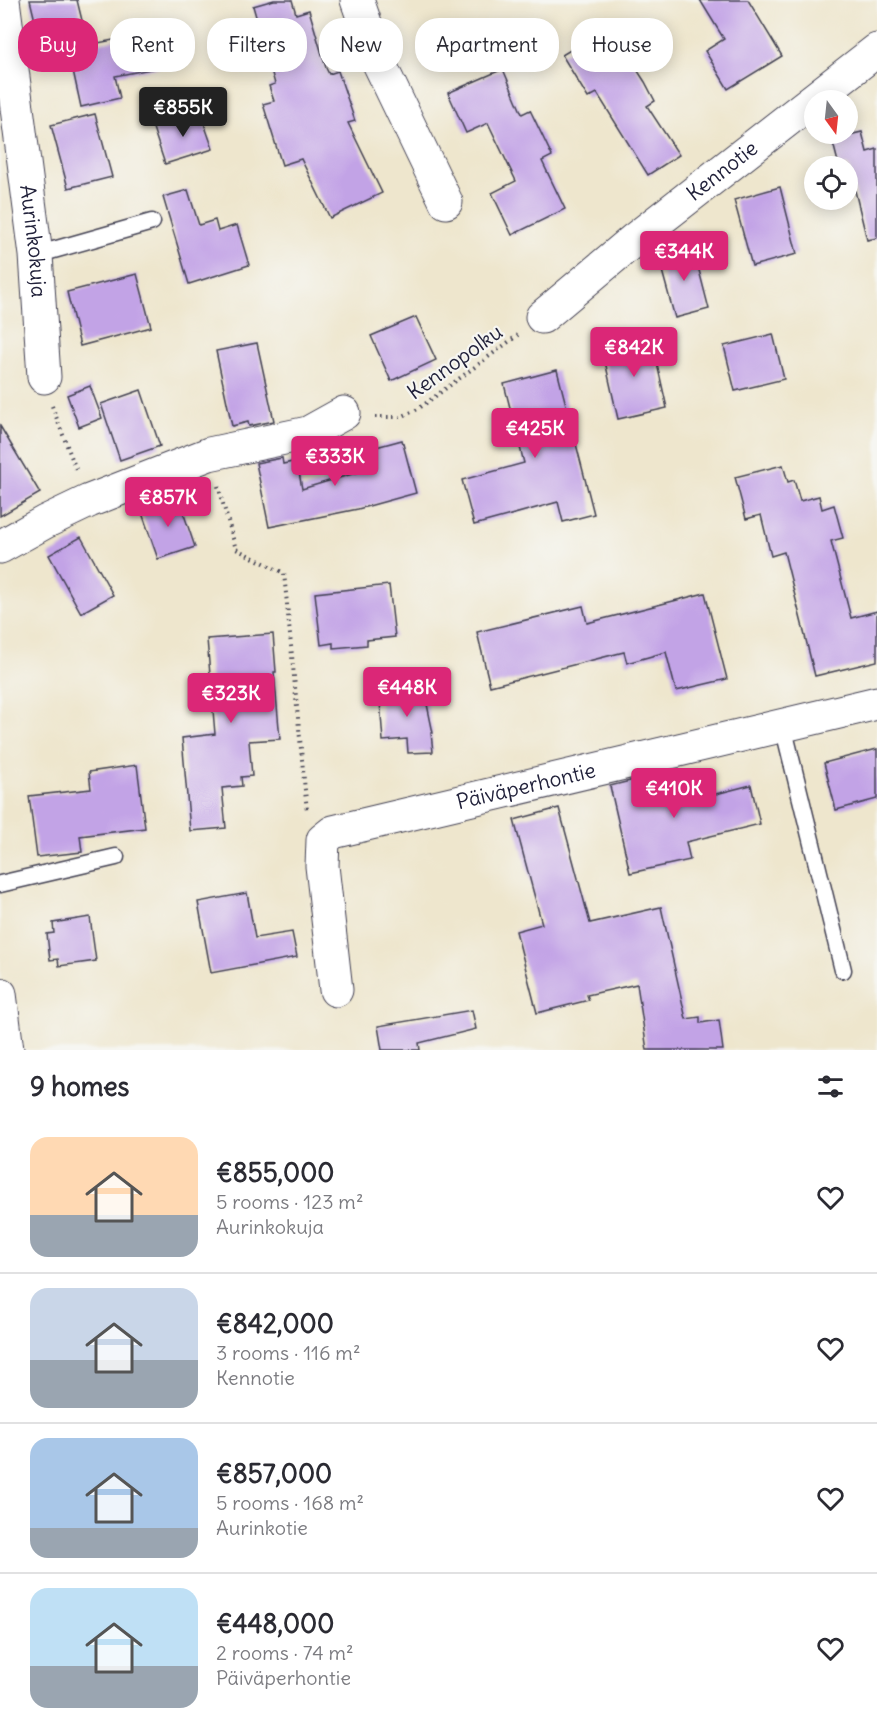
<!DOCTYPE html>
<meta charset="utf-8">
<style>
:root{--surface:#fff;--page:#f7f7f7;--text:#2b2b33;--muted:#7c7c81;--line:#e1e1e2;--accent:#db2777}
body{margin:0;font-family:Delius,sans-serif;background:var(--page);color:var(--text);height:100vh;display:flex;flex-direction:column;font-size:22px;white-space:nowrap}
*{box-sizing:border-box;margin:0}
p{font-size:20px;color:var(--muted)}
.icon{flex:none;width:33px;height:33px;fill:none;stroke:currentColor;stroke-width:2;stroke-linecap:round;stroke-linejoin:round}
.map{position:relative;height:1050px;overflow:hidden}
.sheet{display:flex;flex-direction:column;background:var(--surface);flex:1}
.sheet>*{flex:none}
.guide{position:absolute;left:18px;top:18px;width:842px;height:54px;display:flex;gap:12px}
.needle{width:39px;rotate:165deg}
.tools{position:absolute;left:804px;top:90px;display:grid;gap:12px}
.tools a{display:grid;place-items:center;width:54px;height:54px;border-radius:50%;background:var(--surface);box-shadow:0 3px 15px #0003;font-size:30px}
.price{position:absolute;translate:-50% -51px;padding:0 14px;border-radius:6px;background:var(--accent);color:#fff;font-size:20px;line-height:39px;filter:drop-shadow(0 2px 3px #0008)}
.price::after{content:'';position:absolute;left:50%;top:36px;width:18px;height:14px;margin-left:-9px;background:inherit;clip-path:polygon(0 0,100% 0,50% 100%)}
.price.on{background:#222;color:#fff}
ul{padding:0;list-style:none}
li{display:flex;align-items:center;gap:18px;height:150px;padding:0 30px}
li+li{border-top:2px solid var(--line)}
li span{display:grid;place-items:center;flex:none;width:168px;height:120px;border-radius:18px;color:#555}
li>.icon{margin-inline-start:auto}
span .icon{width:72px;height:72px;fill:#fffc;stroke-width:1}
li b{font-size:26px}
h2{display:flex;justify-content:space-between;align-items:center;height:72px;padding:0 30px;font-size:26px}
.tag{padding:0 21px;border-radius:24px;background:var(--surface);box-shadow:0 3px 15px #0003;font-size:21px;line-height:54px}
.tag.on{background:var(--accent);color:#fff}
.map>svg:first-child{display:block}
.building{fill:#c2a3e6}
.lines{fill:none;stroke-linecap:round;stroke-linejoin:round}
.service-casing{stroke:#413f51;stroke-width:19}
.minor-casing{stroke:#413f51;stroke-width:35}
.path{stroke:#413f51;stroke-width:4;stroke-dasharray:1.5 4.5;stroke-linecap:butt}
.service{stroke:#fff;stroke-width:16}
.minor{stroke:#fff;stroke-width:33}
.labels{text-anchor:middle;stroke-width:4.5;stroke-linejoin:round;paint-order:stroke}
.street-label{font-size:21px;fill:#22223b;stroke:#f6f6f2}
</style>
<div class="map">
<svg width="877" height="1050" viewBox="0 0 877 1050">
<rect width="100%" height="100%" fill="#f6f6f2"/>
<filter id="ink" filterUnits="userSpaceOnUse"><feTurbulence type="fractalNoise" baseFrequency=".0167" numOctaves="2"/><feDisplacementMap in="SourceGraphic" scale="12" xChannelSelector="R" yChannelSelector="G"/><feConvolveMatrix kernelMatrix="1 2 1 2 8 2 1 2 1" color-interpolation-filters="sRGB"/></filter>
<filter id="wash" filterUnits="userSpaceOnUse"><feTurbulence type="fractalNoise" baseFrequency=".008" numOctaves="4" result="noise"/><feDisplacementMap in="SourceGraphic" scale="24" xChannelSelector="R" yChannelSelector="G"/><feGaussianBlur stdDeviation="1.35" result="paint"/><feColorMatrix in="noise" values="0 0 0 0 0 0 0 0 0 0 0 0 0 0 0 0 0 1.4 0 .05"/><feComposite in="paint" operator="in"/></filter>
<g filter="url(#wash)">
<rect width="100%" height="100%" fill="#eee6cd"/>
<g id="blocks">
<g class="building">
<polygon points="30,0 77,0 88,45 165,30 171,65 115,76 120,98 81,107 69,52 44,58"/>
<polygon points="274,0 292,0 296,14 309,10 326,68 329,74 338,71 355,121 348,123 382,193 330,218 301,159 282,165 263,104 274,101 269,86 275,84 253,6"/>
<polygon points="700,0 748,0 782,56 728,89 705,51 724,39"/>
<polygon points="602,31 613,48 620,43 645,82 655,101 647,106 679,155 648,175 597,93 588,98 562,55"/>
<polygon points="503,69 522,114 530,110 552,156 542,161 565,209 512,235 492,193 516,181 488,123 466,133 448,93"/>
<polygon points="200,112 213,149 165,164 153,128"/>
<polygon points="95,114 112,177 68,188 51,125"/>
<polygon points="862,132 867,152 877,149 877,238 867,240 849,166 839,166 832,139"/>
<polygon points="780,187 797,254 752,266 734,200"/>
<polygon points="188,190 199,225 215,220 218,231 237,225 249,265 189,284 163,197"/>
<polygon points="693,247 709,309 675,318 658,256"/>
<polygon points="137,274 151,327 80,346 67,292"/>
<polygon points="416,317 436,360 391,381 371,336"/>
<polygon points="773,334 784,379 735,391 724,346"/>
<polygon points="651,337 667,408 618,419 602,348"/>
<polygon points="257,343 274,421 249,426 248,422 232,426 216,351"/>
<polygon points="557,370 594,514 563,522 558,502 474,525 462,480 524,463 504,384"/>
<polygon points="90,386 102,418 79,427 67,395"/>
<polygon points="141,390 160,446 120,460 101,404"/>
<polygon points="0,426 40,493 0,516"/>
<polygon points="402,440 416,493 358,509 269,527 256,463 282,458 283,464 297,461 302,489 369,469 365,450"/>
<polygon points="783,465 788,482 794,480 800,501 819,496 822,509 834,505 843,538 831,541 851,618 877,611 877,661 815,676 784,552 771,556 761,515 746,519 735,477"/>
<polygon points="178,497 195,547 158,559 141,510"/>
<polygon points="81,537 113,595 81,613 49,555"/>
<polygon points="389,585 395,637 367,640 367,645 333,648 333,643 321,645 315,593"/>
<polygon points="705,593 727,679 676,691 666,652 627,663 624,652 490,686 477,632 583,606 587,623"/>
<polygon points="273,634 276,672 274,672 280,739 249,741 252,776 241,777 242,786 222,788 226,828 190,831 182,738 215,734 207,639"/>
<polygon points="423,685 433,733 431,733 433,752 408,753 407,739 383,741 379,689"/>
<polygon points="877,749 877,799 836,810 824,763"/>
<polygon points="137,765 145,828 80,836 82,852 37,857 29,796 91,789 89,772"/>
<polygon points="670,771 677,804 751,785 760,824 686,842 690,860 630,873 610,786"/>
<polygon points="559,808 590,923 661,907 686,1019 700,1017 700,1023 719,1020 723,1050 647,1050 637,984 587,995 589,1000 537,1013 516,931 542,924 514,820"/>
<polygon points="247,893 255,938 292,932 297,957 211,973 198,902"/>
<polygon points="90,917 96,961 59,966 58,959 50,960 47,934 54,933 53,923"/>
<polygon points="472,1010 476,1029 419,1043 420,1050 382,1050 378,1026"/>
</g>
</g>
</g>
<g filter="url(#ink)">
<use href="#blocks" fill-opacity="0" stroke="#413f51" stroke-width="1.5"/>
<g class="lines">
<defs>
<g id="service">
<polyline points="36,255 152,222"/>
<polyline points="783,726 843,970"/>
<polyline points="0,884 116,857"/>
</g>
<g id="minor">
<path id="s1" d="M 3,0 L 36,255 L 44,377"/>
<polyline points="357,0 379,63 446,202"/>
<path id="s2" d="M 542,317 L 635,239 L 877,50"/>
<polyline points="0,547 45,522 89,501 209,454 308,433 344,413"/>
<path id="s3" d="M 336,990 L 322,866 L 323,840 L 333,832 L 877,703"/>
<polyline points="0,994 7,1050"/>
</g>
</defs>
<use href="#service" class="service-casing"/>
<use href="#minor" class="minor-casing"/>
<g class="path">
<polyline points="52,406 77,472"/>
<polyline points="375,417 401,417 418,409 518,335"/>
<polyline points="218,486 236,549 284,573 307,811"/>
</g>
<use href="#service" class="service"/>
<use href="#minor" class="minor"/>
</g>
</g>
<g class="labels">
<g class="street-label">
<text dy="7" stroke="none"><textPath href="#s2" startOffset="232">Kennotie</textPath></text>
<text dy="7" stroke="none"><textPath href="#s1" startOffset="243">Aurinkokuja</textPath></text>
<text transform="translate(455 362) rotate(-36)" y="7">Kennopolku</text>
<text dy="7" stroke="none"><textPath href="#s3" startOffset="362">Päiväperhontie</textPath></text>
</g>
</g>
</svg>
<div class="tools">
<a><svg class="needle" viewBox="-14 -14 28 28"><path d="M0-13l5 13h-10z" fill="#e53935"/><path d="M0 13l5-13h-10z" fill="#7c7c81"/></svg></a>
<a><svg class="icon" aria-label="locate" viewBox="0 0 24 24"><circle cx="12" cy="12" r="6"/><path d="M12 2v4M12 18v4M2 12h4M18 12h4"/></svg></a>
</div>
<b class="price on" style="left:183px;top:138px">€855K</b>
<b class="price" style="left:684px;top:282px">€344K</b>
<b class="price" style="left:634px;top:378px">€842K</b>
<b class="price" style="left:535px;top:459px">€425K</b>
<b class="price" style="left:335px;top:487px">€333K</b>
<b class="price" style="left:168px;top:528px">€857K</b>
<b class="price" style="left:407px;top:718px">€448K</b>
<b class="price" style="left:231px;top:724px">€323K</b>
<b class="price" style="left:674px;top:819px">€410K</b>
<div class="guide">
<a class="tag on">Buy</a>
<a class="tag">Rent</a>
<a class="tag">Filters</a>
<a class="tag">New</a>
<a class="tag">Apartment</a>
<a class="tag">House</a>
</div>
</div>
<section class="sheet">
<h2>9 homes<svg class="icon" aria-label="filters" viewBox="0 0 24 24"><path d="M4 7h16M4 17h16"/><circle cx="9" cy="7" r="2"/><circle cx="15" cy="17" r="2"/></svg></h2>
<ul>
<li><span style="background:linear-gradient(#ffd9b3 65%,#9aa5b1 0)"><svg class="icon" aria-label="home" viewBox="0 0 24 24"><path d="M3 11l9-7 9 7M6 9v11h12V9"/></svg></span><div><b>€855,000</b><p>5 rooms · 123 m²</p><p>Aurinkokuja</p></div><svg class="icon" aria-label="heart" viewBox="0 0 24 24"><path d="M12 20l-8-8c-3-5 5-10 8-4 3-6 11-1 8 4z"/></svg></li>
<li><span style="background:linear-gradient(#c9d6e8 60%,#9aa5b1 0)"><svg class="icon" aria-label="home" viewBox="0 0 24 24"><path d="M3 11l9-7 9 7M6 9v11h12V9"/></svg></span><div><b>€842,000</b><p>3 rooms · 116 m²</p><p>Kennotie</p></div><svg class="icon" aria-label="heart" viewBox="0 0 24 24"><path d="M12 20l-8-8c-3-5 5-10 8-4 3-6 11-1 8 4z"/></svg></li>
<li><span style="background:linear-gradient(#a9c7e8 75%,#9aa5b1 0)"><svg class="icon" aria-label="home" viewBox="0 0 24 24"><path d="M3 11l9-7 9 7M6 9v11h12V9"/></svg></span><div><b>€857,000</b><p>5 rooms · 168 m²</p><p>Aurinkotie</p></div><svg class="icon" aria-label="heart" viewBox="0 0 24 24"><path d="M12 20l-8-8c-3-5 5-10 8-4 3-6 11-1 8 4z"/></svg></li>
<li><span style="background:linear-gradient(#bfe0f5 65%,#9aa5b1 0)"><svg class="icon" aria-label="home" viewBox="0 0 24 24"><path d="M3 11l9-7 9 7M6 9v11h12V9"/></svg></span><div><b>€448,000</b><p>2 rooms · 74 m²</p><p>Päiväperhontie</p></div><svg class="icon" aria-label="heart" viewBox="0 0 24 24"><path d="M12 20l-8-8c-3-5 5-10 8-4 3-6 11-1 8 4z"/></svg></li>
</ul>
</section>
